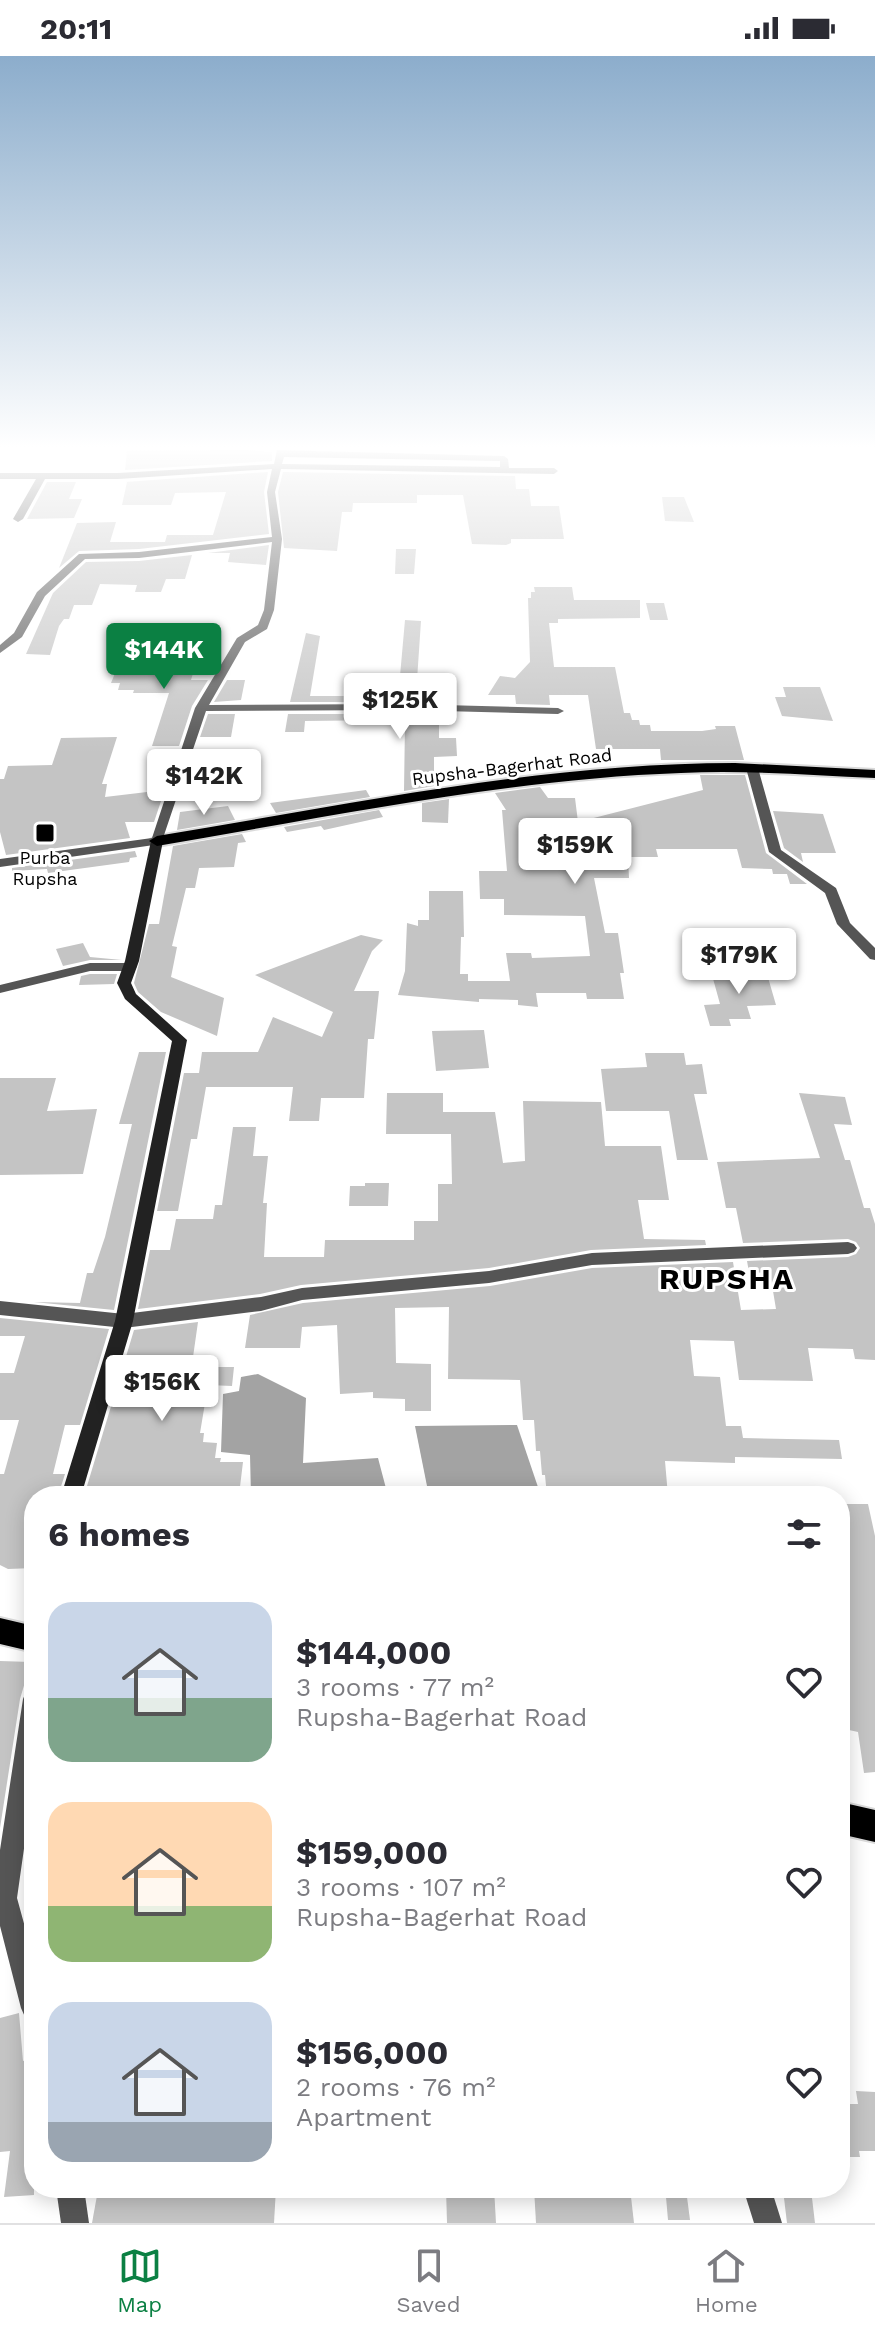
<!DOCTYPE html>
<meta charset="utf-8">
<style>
:root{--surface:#fff;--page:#f2f2f3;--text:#2b2b33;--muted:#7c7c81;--line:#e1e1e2;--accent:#0b8043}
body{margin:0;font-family:"Work Sans",sans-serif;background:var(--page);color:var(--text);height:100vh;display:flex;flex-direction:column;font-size:30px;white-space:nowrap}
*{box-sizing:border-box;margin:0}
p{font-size:26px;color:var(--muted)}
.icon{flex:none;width:44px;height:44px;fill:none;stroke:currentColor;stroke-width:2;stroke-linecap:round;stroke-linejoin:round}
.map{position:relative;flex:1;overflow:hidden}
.panel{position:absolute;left:24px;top:1430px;width:826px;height:712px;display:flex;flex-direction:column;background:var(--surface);border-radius:32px;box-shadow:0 4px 20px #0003}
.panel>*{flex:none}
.price{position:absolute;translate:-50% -68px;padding:0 18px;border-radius:8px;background:#fff;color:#222;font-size:26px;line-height:52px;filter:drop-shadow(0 2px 4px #0008)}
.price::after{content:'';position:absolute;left:50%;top:48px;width:24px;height:18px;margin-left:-12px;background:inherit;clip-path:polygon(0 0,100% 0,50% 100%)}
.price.selected{background:var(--accent);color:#fff}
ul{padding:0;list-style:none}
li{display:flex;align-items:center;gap:24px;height:200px;padding:0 24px}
li span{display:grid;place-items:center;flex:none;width:224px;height:160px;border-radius:24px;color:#555}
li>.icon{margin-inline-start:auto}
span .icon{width:96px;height:96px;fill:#fffc;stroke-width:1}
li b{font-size:34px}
h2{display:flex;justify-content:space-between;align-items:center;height:96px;padding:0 24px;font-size:34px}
.status{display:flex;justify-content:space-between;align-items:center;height:56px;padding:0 40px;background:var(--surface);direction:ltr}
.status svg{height:22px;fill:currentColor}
.tab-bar{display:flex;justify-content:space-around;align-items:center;height:112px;border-top:2px solid var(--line);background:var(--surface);font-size:22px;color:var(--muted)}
.tab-bar a{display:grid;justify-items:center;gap:4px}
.tab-bar .selected{color:var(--accent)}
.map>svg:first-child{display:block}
.water{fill:#a3a3a3}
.building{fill:#c4c4c4}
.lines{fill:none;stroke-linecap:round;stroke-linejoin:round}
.primary-casing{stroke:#dbdbdb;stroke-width:4}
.trunk-casing{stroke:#dbdbdb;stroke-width:4}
.minor{fill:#555;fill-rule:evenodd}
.secondary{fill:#222;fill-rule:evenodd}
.primary{fill:#000;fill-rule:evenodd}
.trunk{fill:#000;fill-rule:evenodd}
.poi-dot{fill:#000;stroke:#fff;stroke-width:3}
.labels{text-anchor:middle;stroke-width:6;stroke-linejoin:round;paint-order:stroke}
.far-street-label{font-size:18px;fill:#000;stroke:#fff}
.far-poi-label{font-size:18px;fill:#000;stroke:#fff}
.district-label{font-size:30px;font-weight:bold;letter-spacing:2px;fill:#000;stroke:#fff}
</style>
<div class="status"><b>20:11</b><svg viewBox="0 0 49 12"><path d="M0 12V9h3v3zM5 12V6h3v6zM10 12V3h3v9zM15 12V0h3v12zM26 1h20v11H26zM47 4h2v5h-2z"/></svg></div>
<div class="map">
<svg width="875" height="2167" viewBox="0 0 875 2167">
<rect width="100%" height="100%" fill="#fff"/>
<g class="water">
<polygon points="258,1318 306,1342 303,1407 378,1402 388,1440 251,1440 250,1399 221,1396 223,1338 239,1335 241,1321"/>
<polygon points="517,1369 541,1440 429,1440 415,1370"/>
</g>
<g class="building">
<polygon points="244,394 272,396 272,405 125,414 127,395"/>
<polygon points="268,416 264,436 269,478 139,493 79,495 59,512 77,467 116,466 110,486 165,486 167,479 213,479 226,436 175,437 171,449 122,449 127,426 125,426"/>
<polygon points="283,416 515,420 516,433 529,433 531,450 559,450 564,483 511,483 511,487 506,489 472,488 463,439 417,439 417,447 353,447 352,456 342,456 337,495 284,492 278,436"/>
<polygon points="47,426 76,426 69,443 82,443 74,462 27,463"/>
<polygon points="662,441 684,441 694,466 665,465"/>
<polygon points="269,489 266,509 228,506 230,497 208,497"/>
<polygon points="396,493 416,493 414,518 395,518"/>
<polygon points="192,499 185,523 166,523 161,536 135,536 137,529 100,528 92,549 74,549 69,563 64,563 59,570 50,599 26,598 53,537 86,506 139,505"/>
<polygon points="534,531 572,531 574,544 640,544 640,562 558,563 558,567 549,567 554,611 615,611 624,657 630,657 632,664 639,664 640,669 650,669 651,675 702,675 716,673 715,670 735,670 744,704 661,704 660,693 596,693 588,639 549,639 550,649 516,648 515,639 488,639 500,620 515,622 530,606 528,542 531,542 531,536 535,536"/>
<polygon points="646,547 664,547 668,564 650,564"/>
<polygon points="405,564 421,565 417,624 449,627 448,646 290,646 306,577 320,580 310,640 375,640 377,620 400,620"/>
<polygon points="167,601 198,601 191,624 208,624 192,650 179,690 152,690 169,637 133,637 134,634 118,634 120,627 111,627 120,605 165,604"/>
<polygon points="227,624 245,624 241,644 214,646"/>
<polygon points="783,631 820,631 833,665 782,660 775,641 786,641"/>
<polygon points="208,658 235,658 231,681 200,681"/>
<polygon points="288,658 439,658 439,682 456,682 457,700 434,701 434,730 404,735 405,668 391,668 391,664 305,665 304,676 285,676"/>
<polygon points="117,681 102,728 107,728 105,741 147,736 148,725 163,725 165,733 154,766 125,766 130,782 6,799 0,776 0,723 4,723 8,710 52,709 61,682"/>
<polygon points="700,719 745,719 766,797 807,828 790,828 787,818 773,818 772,813 742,812 737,793 656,793 658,801 628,801 629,822 594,822 605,877 618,877 624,917 620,917 624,943 587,943 586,937 536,937 538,951 518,949 518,944 479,943 479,946 398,939 405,915 407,867 418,870 418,864 429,864 429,835 463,835 464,881 461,881 460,918 468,918 468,925 510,925 506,897 531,897 532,902 590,900 585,860 504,859 504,843 480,843 479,815 507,815 502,754 506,754 495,737 540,731 548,742 575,742 578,766 703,734"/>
<polygon points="366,734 370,741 276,757 270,747"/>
<polygon points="449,743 448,767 422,766 422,747"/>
<polygon points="228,750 235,764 177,774 180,756"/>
<polygon points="379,754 383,761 324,774 321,770 287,776 284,771"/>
<polygon points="773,755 823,758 836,797 801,797 803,806 784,792"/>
<polygon points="242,778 246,786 238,787 234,811 199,812 195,832 186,832 172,890 177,891 171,921 224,942 217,980 161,956 138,936 134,927 149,868 159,868 173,790"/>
<polygon points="135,795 137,801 130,802 129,806 48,817 47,813 12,815 12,812"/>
<polygon points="361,879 383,884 372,895 354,935 379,935 374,983 368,983 364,1042 321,1042 319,1065 289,1065 293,1031 206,1031 197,1083 191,1083 178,1155 157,1155 184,1017 199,1017 202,996 258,996 273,961 322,981 333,956 255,919"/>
<polygon points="83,887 90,901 122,904 90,904 63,910 56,893"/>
<polygon points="729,912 756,912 758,919 767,918 776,949 747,950 751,963 729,963 731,970 710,970 704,949 720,948 712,919 731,919"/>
<polygon points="90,918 117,918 114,928 79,929 81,920"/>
<polygon points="484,974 489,1012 436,1015 432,975"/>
<polygon points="139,996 166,996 114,1254 34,1246 80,1247 87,1217 93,1217 105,1181 132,1068 119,1068"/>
<polygon points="645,997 684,997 686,1009 702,1008 707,1038 694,1038 708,1104 677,1104 669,1055 606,1055 601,1013 647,1011"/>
<polygon points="0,1022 56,1022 47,1055 97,1053 83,1118 0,1119"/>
<polygon points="387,1037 443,1037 443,1056 495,1056 503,1107 525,1105 523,1045 601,1046 605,1090 661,1090 669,1144 638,1144 644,1183 705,1184 706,1189 591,1194 489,1212 301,1229 260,1238 138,1253 150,1194 170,1194 176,1163 213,1163 215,1149 222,1149 233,1071 256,1071 253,1100 268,1100 263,1147 267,1147 264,1201 324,1201 325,1184 414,1184 414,1165 438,1165 438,1128 452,1128 451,1078 386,1078"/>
<polygon points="799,1037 845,1041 852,1069 834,1068 845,1104 850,1104 864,1152 870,1152 875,1168 875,1304 855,1303 853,1293 808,1292 813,1325 739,1324 734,1285 690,1284 694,1320 720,1321 726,1370 741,1370 743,1382 839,1384 842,1403 735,1401 735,1407 665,1405 668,1440 547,1440 545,1419 542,1419 540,1395 536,1395 534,1364 523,1364 520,1324 448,1323 449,1251 395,1252 396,1307 431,1308 431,1355 405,1355 405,1343 373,1342 373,1336 340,1338 337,1269 302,1271 300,1292 245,1292 250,1259 303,1247 490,1230 592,1212 733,1206 741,1254 776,1253 770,1217 749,1216 747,1205 848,1201 856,1198 860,1192 856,1186 848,1183 743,1187 736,1152 726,1152 717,1106 820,1102"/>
<polygon points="365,1127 389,1127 388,1150 349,1150 350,1130 365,1130"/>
<polygon points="0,1262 109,1273 80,1369 65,1369 53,1418 65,1418 58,1440 34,1440 34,1512 8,1513 0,1509 0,1418 4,1418 19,1364 0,1364 0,1317 14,1317 25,1280 0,1280"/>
<polygon points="198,1266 193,1301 208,1301 207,1311 234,1311 232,1330 208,1329 200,1377 204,1377 203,1386 217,1387 215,1402 221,1402 220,1406 243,1406 239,1439 84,1440 134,1274"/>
<polygon points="840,1448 868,1448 875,1480 875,1716 864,1717 858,1676 840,1672"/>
<polygon points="0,1605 31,1606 20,1643 0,1772"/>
<polygon points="19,1957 23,2005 34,2001 34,2139 4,2141 10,2095 0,2096 0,1962"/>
<polygon points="856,2035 875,2036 875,2095 859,2095 860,2101 840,2101 840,2048 858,2048"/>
<polygon points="128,2132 276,2132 274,2167 92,2167 98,2134"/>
<polygon points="446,2132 494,2132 496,2167 447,2167"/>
<polygon points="534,2132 630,2132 634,2167 536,2167"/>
<polygon points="666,2141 687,2141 690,2164 668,2164"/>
<polygon points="784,2142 812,2142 815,2167 787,2167"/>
</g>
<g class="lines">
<defs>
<path id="primary" d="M 735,707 L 875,714 L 875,722 C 810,719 745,714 681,717 C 508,723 328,761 157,790 L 149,785 L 157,780 C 347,749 541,707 735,707 Z"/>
<g id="trunk">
<polygon points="0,1562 34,1570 34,1596 0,1588"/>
<polygon points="840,1746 875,1754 875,1786 840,1778"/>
</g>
</defs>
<use href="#primary" class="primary-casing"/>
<use href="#trunk" class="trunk-casing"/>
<g class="minor">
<path d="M 277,394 L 504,400 L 508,403 L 509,412 L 554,412 L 558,415 L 554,418 L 281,413 L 275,436 L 282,483 L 274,554 L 267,573 L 245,586 L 209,649 L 405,648 L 558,652 L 564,655 L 558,658 L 405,654 L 206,655 L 161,788 L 0,811 L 0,803 L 152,782 L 195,652 L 237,582 L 258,569 L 264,554 L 272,486 L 139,502 L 85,503 L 45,540 L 22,581 L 0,597 L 0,589 L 14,577 L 37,536 L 79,498 L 139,496 L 272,481 L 267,436 L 272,413 L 118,423 L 45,423 L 23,463 L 18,466 L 13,463 L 36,423 L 0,423 L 0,417 L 118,417 L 274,408 ZM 284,401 L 500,405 L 500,411 L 282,408 Z"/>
<polygon points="752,708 758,712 781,794 836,832 850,867 875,892 875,904 870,903 837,868 825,837 769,796 746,712"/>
<polygon points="90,907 130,907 137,911 130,915 90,915 0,937 0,929"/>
<polygon points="848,1186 854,1188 857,1192 854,1196 848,1198 592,1209 489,1227 302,1244 261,1255 124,1272 0,1259 0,1245 124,1258 261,1241 302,1232 489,1215 592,1197"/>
<polygon points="34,1633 34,1722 17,1842 34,1904 34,1965 25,1961 21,1952 0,1870 0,1794 23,1643 26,1636"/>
<polygon points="56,2132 84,2132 89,2167 61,2167"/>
<polygon points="743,2132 771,2132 782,2167 754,2167"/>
</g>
<polygon class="secondary" points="157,781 163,785 139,905 131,927 136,938 187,984 133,1265 81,1440 61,1440 115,1265 172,985 125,943 117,927 125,905 151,785"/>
<use href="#primary" class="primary"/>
<use href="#trunk" class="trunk"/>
</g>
<linearGradient id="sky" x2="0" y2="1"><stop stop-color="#8cadcc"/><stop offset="0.56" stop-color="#fff"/><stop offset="1" stop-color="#fff" stop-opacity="0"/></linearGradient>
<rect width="875" height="698" fill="url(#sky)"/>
<rect class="poi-dot" x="35" y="767" width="20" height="20" rx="4"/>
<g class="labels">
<g class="far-street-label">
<text transform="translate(512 711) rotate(-7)" y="6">Rupsha-Bagerhat Road</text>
</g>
<g class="far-poi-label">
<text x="45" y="808">Purba<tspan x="45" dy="21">Rupsha</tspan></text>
</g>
<g class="district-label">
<text x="727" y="1233">RUPSHA</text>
</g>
</g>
</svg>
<b class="price selected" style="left:164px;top:635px">$144K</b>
<b class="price" style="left:400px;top:685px">$125K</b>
<b class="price" style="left:204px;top:761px">$142K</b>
<b class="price" style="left:575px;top:830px">$159K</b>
<b class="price" style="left:739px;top:940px">$179K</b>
<b class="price" style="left:162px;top:1367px">$156K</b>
<section class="panel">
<h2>6 homes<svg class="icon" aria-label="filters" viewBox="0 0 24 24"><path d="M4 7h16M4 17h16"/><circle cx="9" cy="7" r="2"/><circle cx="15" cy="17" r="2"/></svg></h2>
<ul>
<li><span style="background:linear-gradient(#c9d6e8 60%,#7fa58c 0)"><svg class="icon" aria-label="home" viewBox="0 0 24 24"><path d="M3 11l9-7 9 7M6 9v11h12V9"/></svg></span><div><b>$144,000</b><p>3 rooms · 77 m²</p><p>Rupsha-Bagerhat Road</p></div><svg class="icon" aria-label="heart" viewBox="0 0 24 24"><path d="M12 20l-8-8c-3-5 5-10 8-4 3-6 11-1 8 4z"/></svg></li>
<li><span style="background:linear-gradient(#ffd9b3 65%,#8fb573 0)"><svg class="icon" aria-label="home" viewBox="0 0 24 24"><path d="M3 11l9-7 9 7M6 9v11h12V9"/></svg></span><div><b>$159,000</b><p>3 rooms · 107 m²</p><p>Rupsha-Bagerhat Road</p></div><svg class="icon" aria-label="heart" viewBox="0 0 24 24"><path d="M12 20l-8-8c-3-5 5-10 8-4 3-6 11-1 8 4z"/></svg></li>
<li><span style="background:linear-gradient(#c9d6e8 75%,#9aa5b1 0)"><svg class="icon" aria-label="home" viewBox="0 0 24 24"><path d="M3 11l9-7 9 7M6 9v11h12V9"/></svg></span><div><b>$156,000</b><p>2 rooms · 76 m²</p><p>Apartment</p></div><svg class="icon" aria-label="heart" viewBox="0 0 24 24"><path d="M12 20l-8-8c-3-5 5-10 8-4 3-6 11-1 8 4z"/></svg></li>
</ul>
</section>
</div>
<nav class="tab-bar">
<a class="selected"><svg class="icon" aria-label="map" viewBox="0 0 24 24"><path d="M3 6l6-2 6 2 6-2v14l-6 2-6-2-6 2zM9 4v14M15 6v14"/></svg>Map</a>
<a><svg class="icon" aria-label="saved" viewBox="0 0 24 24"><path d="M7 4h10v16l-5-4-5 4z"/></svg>Saved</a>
<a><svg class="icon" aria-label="home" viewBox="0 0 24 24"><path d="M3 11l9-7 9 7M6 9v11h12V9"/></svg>Home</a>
</nav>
